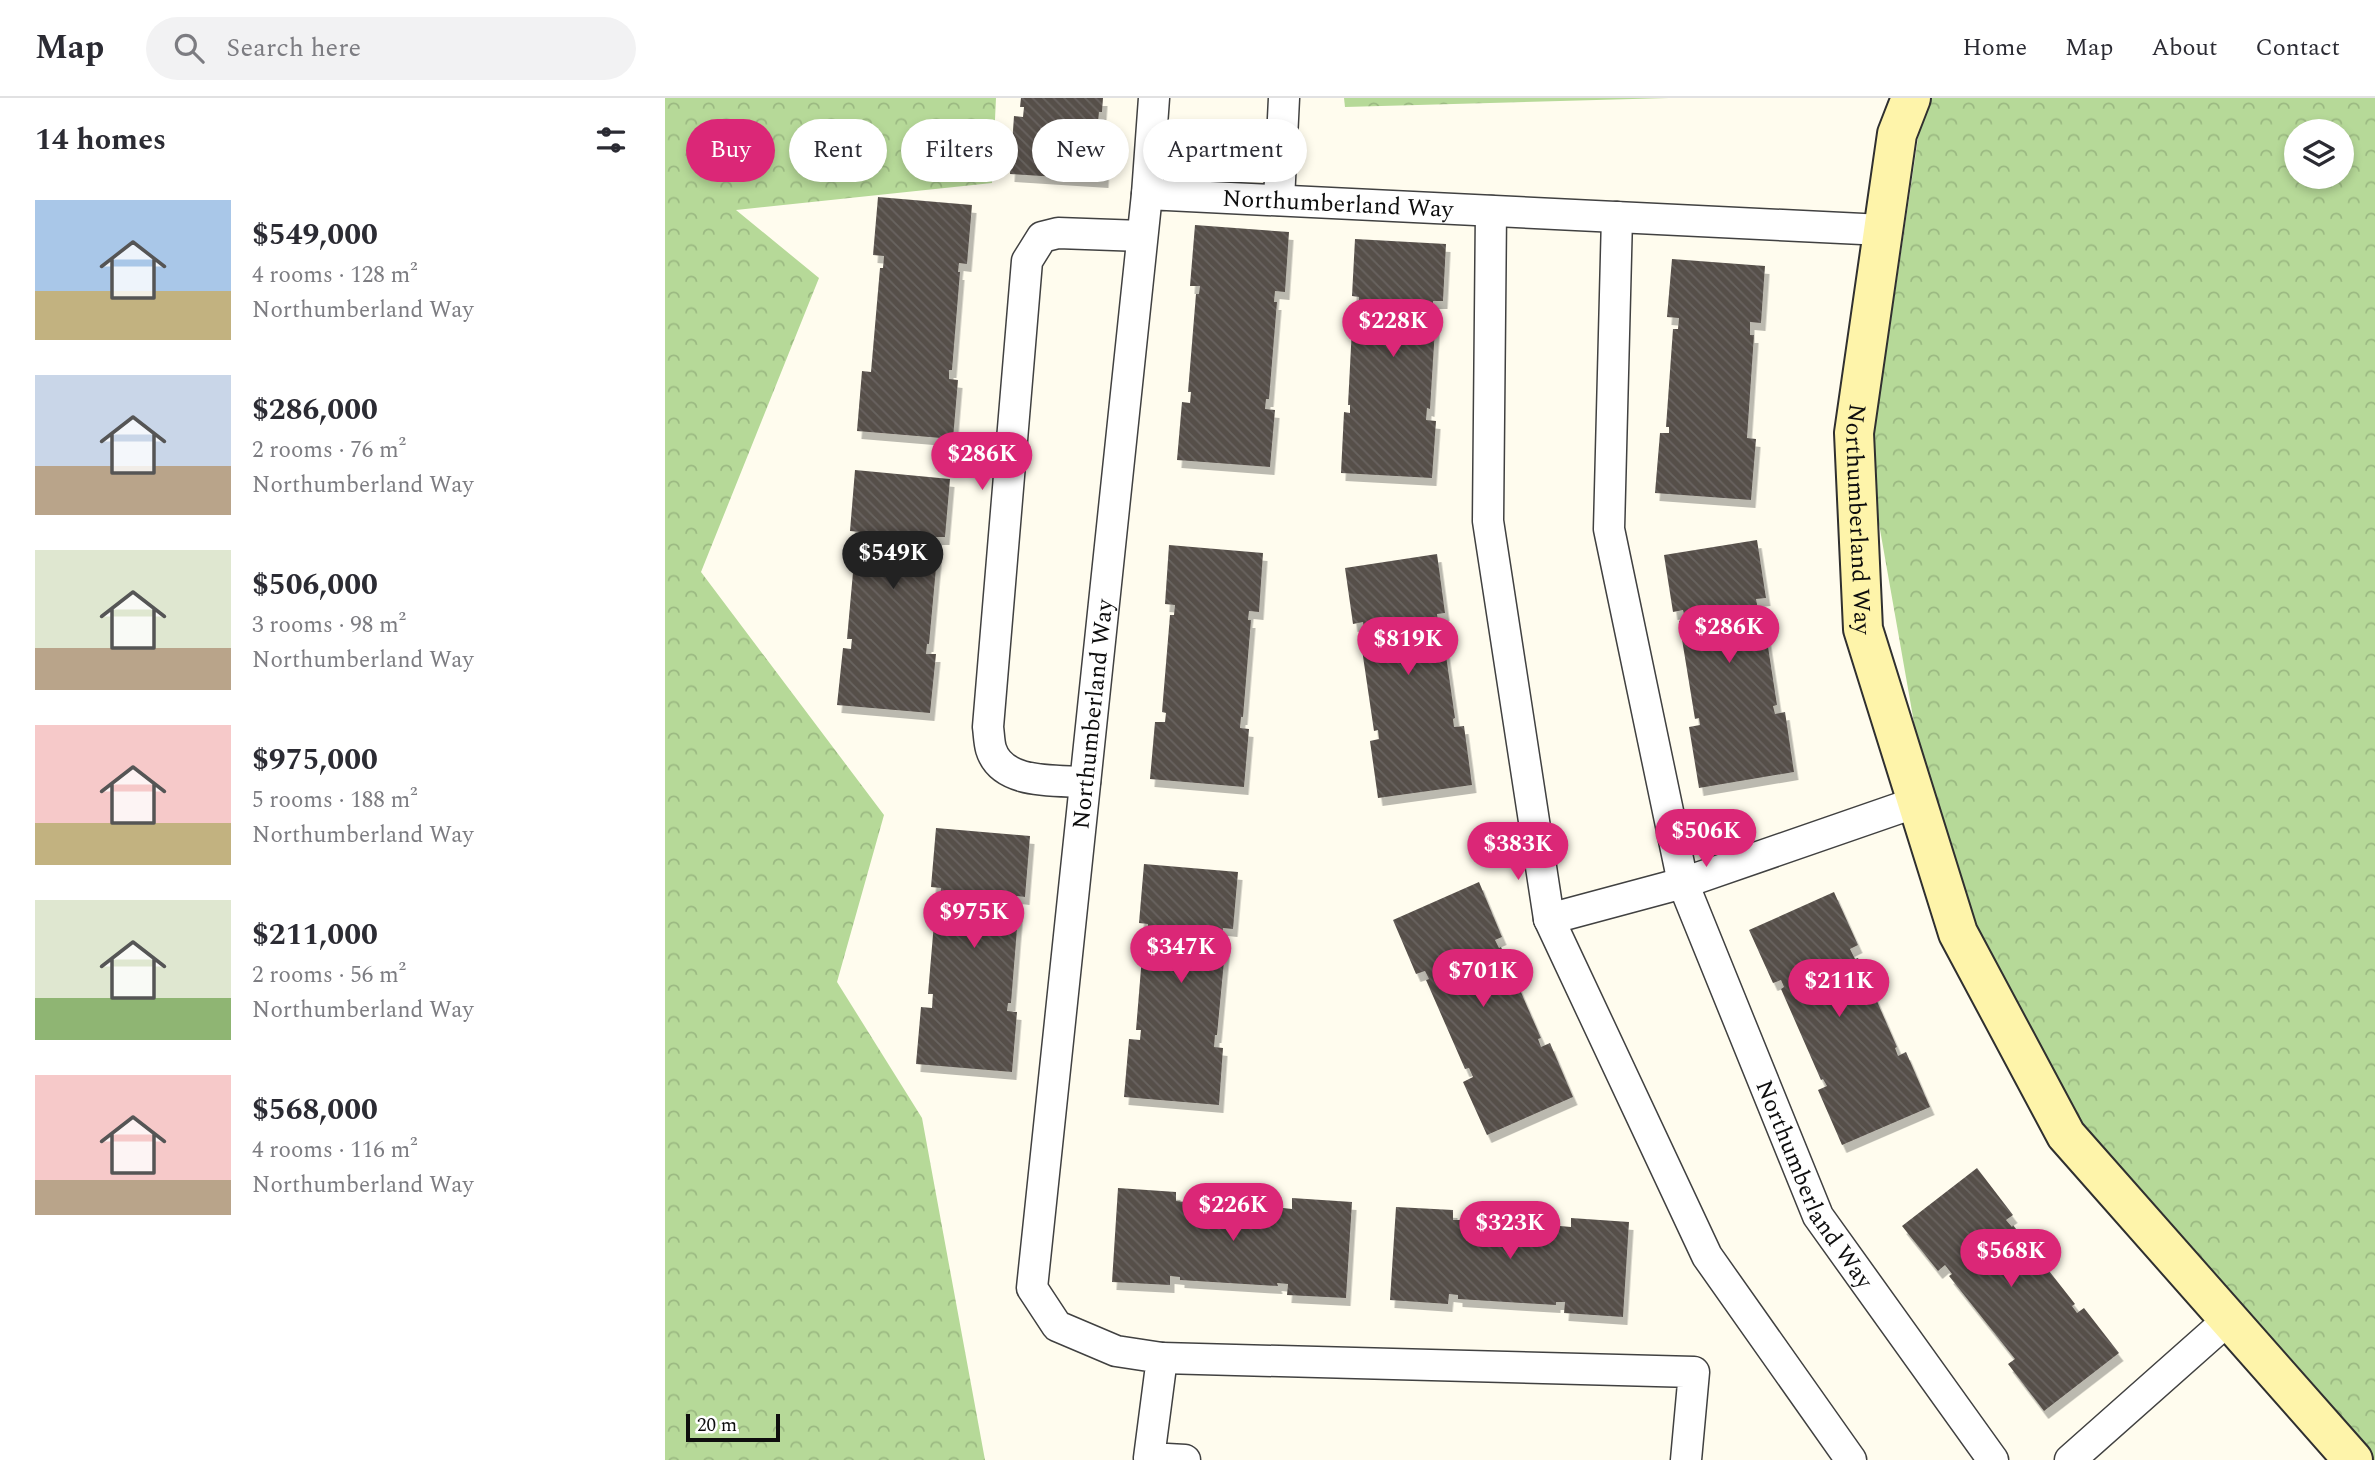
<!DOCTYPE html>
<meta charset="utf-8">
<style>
:root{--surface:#fff;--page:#f2f2f3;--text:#2b2b33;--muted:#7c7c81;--line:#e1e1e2;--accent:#db2777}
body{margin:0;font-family:Spectral,serif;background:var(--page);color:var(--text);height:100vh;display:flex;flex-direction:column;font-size:26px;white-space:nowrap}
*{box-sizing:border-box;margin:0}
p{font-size:23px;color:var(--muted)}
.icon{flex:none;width:38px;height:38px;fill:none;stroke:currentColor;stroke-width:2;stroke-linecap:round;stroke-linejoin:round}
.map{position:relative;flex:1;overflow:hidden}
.details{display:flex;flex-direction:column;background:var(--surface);width:665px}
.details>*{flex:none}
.guide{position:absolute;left:21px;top:21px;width:665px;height:63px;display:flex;gap:14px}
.controls{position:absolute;left:1619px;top:21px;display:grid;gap:14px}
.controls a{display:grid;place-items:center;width:70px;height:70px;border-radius:50%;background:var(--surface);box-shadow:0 4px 10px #0003;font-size:35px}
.scale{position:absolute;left:21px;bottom:18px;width:94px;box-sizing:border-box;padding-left:7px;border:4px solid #0e0e0e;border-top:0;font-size:19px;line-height:24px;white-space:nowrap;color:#0e0e0e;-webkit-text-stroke:5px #fff;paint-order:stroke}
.price{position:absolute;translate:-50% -60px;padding:0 16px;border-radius:24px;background:var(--accent);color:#fff;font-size:23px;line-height:46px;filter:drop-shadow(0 2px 4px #0008)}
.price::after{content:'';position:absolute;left:50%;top:42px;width:21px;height:16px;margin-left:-10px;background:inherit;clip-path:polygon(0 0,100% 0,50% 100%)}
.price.active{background:#222;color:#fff}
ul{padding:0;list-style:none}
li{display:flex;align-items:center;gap:21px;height:175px;padding:0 35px}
li span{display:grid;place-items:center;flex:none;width:196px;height:140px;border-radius:0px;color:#555}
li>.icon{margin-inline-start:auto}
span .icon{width:84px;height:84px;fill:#fffc;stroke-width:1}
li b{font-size:30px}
h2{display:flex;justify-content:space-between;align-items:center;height:84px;padding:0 35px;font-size:30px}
.chip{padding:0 24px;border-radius:32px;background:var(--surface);box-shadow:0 4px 10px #0003;font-size:24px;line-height:63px}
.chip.active{background:var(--accent);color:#fff}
header{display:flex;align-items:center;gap:42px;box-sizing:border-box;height:98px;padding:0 35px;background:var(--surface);border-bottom:2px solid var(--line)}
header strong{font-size:33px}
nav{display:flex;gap:38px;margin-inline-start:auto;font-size:24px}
.search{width:490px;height:63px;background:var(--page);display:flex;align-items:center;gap:18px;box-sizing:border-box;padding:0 24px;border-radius:38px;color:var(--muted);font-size:26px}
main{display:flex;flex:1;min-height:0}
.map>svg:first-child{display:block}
.forest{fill:url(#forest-crowns);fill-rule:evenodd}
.building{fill:url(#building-back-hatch);filter:url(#shadow)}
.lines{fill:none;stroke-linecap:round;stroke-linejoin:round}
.street-casing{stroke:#414141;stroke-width:33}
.secondary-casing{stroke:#303030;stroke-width:42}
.street{stroke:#fff;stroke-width:30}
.secondary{stroke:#fef4aa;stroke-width:38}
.labels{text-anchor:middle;stroke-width:7;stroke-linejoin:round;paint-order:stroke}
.street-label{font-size:24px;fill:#0e0e0e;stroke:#fff}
</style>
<header>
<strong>Map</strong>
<div class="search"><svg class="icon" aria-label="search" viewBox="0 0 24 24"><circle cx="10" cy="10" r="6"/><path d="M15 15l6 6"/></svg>Search here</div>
<nav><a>Home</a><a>Map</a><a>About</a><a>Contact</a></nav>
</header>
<main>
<section class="details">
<h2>14 homes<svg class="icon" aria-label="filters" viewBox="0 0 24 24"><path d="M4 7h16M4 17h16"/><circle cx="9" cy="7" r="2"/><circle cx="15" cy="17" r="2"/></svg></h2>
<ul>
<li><span style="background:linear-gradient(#a9c7e8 65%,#c2b280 0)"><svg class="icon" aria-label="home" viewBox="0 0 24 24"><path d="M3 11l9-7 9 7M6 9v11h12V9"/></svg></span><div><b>$549,000</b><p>4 rooms · 128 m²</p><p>Northumberland Way</p></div></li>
<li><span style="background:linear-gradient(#c9d6e8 65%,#b9a48a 0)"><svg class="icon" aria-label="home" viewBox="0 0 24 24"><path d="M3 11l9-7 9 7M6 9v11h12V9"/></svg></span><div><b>$286,000</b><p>2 rooms · 76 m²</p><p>Northumberland Way</p></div></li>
<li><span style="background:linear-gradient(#dfe7d0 70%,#b9a48a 0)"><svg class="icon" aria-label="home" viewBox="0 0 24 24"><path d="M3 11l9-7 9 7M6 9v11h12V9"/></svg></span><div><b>$506,000</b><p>3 rooms · 98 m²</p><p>Northumberland Way</p></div></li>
<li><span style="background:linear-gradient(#f6c9c9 70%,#c2b280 0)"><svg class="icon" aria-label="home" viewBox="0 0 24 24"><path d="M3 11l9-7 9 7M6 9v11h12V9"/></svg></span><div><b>$975,000</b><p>5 rooms · 188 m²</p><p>Northumberland Way</p></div></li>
<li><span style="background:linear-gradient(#dfe7d0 70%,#8fb573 0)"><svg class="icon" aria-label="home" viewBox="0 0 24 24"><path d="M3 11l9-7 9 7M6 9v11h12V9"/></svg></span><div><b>$211,000</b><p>2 rooms · 56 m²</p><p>Northumberland Way</p></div></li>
<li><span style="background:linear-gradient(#f6c9c9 75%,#b9a48a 0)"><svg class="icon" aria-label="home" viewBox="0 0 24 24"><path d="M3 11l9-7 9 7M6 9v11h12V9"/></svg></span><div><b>$568,000</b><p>4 rooms · 116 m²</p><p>Northumberland Way</p></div></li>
</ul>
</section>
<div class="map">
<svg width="1710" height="1362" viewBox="0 0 1710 1362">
<defs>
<pattern id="forest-crowns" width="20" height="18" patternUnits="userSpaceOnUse" patternTransform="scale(1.75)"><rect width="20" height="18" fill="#b6d998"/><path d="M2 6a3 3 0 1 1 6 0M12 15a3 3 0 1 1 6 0" fill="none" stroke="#9bb982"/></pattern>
<pattern id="building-back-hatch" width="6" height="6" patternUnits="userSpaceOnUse" patternTransform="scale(1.75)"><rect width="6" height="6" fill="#564f4a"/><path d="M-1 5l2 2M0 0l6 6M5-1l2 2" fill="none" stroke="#696460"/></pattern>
<filter id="shadow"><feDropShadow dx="4.5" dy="8" stdDeviation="0" flood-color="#0004"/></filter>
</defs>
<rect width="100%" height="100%" fill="#fffcee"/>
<g class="forest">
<polygon points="0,0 331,0 327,85 71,112 154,180 36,474 219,717 172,884 257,1020 320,1362 0,1362"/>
<polygon points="679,0 1004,0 680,9"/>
<path d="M 1259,0 L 1710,0 L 1710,1362 L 1705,1362 L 1402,1008 L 1270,744 L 1204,369 ZM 1631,33 L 1676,33 L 1676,79 L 1631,79 Z"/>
</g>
<g class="building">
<polygon points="356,0 438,0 437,14 434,14 433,24 442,25 439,82 345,76 349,18 358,19 359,9 355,9"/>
<polygon points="213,99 307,107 302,166 294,165 293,174 295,174 287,272 284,272 284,281 293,282 288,341 192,333 197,273 206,274 215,170 218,170 219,158 208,157"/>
<polygon points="530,127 624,134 620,194 610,193 609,204 612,204 604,301 601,301 600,311 610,312 605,369 512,362 517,304 525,305 526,294 523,294 531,196 534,196 535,188 525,188"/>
<polygon points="690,141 781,146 778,203 768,203 768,214 771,215 765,311 762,310 761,322 771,323 767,380 676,375 679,314 685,315 685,307 683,307 688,210 694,210 694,199 687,198"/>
<polygon points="1007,161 1100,168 1096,225 1085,224 1085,237 1089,237 1082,340 1091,341 1086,402 990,395 995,335 1004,335 1004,329 1001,329 1008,231 1013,231 1014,220 1002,219"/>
<polygon points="190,372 285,381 280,439 270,439 269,448 273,448 264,546 262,546 261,556 271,556 265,615 172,607 178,550 186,551 187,541 182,541 191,441 194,441 195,434 185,433"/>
<polygon points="1092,442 1101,500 1091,501 1093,511 1097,510 1112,607 1108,608 1110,616 1120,614 1129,674 1034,690 1024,629 1035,627 1034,620 1030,621 1014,523 1020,522 1018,512 1008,514 999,457"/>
<polygon points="504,447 598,455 594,514 584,513 583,522 586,522 578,619 576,619 575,630 584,631 579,689 485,681 490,624 500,624 501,615 497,614 505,517 509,517 510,507 500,506"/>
<polygon points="772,456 780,515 772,516 773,523 776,523 790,620 788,621 789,629 799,628 807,687 713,700 705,643 714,641 713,632 709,633 695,538 700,537 698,524 688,526 680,470"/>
<polygon points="271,730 365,738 360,799 352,798 351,806 354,806 346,905 343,905 342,913 352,914 347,974 251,966 256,909 267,910 268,896 263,896 271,801 275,802 276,790 266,789"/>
<polygon points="479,766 573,774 568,831 558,830 557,841 561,842 552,937 550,937 549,949 558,950 554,1007 459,999 464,941 475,942 476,932 471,932 479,834 483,833 483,826 474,825"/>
<polygon points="814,784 837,839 830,842 834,850 836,849 876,940 873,941 876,949 885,945 908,999 822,1037 798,984 808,979 804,970 800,971 761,882 764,881 760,873 751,876 728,822"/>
<polygon points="1169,794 1193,847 1185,851 1190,861 1193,860 1232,949 1230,950 1233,958 1241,954 1265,1009 1177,1047 1153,992 1162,988 1158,981 1156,982 1116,891 1119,889 1116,882 1108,885 1084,832"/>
<polygon points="1312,1070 1348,1117 1341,1122 1347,1129 1348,1127 1410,1206 1407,1208 1412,1215 1419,1210 1454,1255 1379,1313 1343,1266 1350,1261 1284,1178 1287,1176 1280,1167 1273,1173 1237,1128"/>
<polygon points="453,1090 511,1094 511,1103 520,1104 520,1101 618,1107 618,1110 627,1111 627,1100 687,1104 681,1200 622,1197 623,1186 612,1185 613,1188 515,1182 515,1179 505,1178 505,1187 447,1184"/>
<polygon points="731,1109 788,1112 788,1122 798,1122 798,1119 895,1125 895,1128 906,1129 906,1120 964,1124 958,1219 899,1215 900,1204 891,1204 891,1207 793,1201 793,1197 784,1196 783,1206 725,1202"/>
</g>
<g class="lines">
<defs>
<g id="street">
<polyline points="482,96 489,0"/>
<polyline points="614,102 619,0"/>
<polyline points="826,113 823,423 884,821 1042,1158 1186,1362"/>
<path id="s1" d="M 952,119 L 944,431 L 1018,785 L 1153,1118 L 1328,1362"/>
<path d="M 420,684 C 390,682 337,687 326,651 C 324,644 324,636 323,629 L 362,163 L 377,139 L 393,135 L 477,138"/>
<polyline points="884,821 1018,785 1252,704"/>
<polyline points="497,1260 1029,1274 1021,1362"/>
<path id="s2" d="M 520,1362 L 484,1360 L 497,1260 L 451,1253 L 392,1228 L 367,1190 L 482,96 L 1218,132"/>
<polyline points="1405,1362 1564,1221"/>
</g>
<g id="secondary">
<path id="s3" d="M 1246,0 L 1232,36 L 1189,335 L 1198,531 L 1293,835 L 1401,1037 L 1688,1362"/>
</g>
</defs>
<use href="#street" class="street-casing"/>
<use href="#secondary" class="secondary-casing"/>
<use href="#street" class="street"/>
<use href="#secondary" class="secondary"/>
</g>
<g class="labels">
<g class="street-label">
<text dy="8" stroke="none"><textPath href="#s2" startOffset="1584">Northumberland Way</textPath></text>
<text dy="8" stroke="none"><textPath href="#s3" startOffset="427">Northumberland Way</textPath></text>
<text dy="8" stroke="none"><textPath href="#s2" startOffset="870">Northumberland Way</textPath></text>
<text dy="8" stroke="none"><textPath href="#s1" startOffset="1003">Northumberland Way</textPath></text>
</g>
</g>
</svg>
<div class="controls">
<a><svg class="icon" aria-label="layers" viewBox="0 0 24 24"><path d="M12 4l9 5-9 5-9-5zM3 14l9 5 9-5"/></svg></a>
</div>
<div class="scale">20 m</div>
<b class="price" style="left:728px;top:261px">$228K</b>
<b class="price" style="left:317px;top:394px">$286K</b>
<b class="price active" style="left:228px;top:493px">$549K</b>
<b class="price" style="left:1064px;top:567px">$286K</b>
<b class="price" style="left:743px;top:579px">$819K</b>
<b class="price" style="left:1041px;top:771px">$506K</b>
<b class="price" style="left:853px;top:784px">$383K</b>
<b class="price" style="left:309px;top:852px">$975K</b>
<b class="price" style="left:516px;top:887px">$347K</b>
<b class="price" style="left:818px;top:911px">$701K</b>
<b class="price" style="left:1174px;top:921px">$211K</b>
<b class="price" style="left:568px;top:1145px">$226K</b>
<b class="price" style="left:845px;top:1163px">$323K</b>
<b class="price" style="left:1346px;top:1191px">$568K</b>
<div class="guide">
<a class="chip active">Buy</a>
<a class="chip">Rent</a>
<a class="chip">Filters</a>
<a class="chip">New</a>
<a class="chip">Apartment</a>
</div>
</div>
</main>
